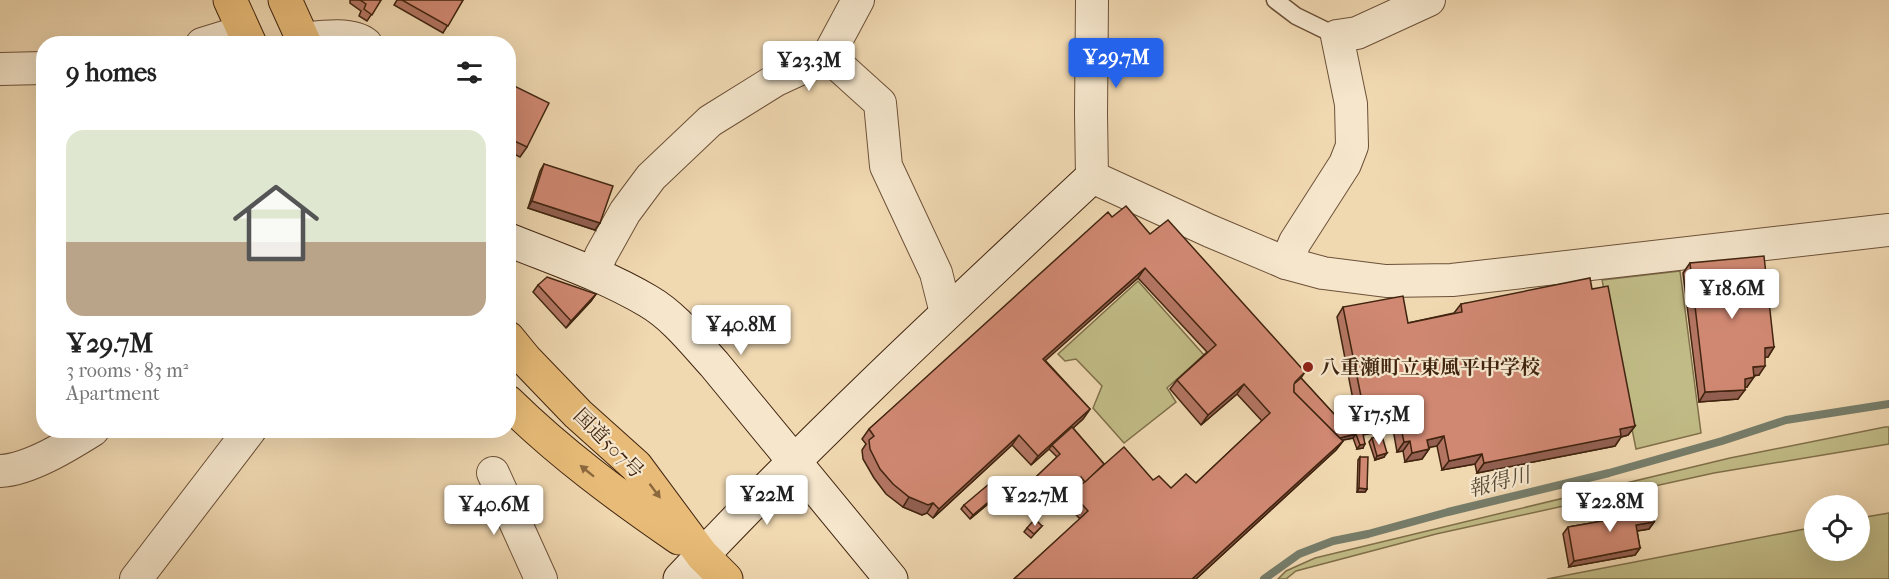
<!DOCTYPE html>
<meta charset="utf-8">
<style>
:root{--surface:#fff;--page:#f2f2f2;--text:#222;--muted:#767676;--accent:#2563eb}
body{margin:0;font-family:"IM FELL French Canon","Noto Serif JP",serif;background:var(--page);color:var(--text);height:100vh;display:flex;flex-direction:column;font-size:22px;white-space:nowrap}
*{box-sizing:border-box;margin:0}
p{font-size:20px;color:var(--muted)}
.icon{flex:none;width:33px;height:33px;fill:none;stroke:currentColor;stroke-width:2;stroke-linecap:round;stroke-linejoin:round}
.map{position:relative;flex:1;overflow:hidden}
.side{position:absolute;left:36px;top:36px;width:480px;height:402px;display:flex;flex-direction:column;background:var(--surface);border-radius:24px;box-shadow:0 6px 24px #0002}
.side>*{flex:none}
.fabs{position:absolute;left:1804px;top:495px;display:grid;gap:12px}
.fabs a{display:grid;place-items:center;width:66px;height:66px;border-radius:50%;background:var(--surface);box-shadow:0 6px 24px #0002;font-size:30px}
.price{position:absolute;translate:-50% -51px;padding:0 14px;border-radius:6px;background:#fff;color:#222;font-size:20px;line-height:39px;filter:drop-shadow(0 2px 3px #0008)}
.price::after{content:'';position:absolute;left:50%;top:36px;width:18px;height:14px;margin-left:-9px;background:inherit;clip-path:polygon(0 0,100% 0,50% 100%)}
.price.selected{background:var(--accent);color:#fff}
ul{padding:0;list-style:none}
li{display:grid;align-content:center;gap:12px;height:318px;padding:0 30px}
li span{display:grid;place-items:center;height:186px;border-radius:18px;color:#555}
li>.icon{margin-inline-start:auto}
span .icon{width:108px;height:108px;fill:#fffc;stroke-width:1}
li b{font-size:26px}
h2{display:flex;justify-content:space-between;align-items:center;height:72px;padding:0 30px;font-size:26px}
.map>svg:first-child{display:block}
.green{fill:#c1bc87;stroke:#80704b;stroke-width:1.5}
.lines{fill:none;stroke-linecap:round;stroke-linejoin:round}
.stream{stroke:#777e6b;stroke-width:8}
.lane-casing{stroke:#6c5138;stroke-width:19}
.street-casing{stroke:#6c5138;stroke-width:34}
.secondary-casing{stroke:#40240f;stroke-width:35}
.highway-casing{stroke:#40240f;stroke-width:35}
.lane{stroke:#f5e6cc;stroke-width:16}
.street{stroke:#f5e6cc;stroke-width:32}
.secondary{stroke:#f5e6cc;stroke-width:33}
.highway{stroke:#e8bc78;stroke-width:33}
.wall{fill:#b37562;stroke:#40240f;stroke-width:1.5;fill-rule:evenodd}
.shaded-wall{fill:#925f50;stroke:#40240f;stroke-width:1.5}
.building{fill:#d08872;stroke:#40240f;stroke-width:1.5}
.oneway{fill:#8c683e}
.poi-dot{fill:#8f2418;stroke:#f5e6cc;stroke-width:2}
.labels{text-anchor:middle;stroke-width:4.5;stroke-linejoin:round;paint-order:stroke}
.poi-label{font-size:20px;font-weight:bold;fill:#40240f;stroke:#f5e6cc;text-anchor:start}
.street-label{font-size:20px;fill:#40240f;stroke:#f5e6cc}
.water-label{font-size:21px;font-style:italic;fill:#574a35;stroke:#f5e6cc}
</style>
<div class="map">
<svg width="1889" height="579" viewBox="0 0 1889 579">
<rect width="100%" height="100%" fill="#f0d8b1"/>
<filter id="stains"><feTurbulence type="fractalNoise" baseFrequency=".00333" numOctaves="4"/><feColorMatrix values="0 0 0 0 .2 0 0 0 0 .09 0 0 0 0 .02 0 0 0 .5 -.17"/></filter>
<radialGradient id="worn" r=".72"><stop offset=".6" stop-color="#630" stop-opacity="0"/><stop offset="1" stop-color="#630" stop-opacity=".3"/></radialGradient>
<g class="green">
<polygon points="1680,271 1701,433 1636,449 1602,280"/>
<polygon points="1138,281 1204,355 1167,388 1176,402 1124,443 1093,408 1102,386 1076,359 1065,361 1058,354"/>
<polygon points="1885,427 1889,427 1889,444 1714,473 1436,534 1296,571 1286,579 1278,579 1286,571 1315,558 1730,458"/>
<polygon points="1889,513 1889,579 1547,579 1815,527 1815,550 1860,550 1860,518"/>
</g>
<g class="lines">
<polyline class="stream" points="1264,579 1299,554 1333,541 1368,534 1448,512 1609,473 1722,441 1786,420 1889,404"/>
<defs>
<polyline id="lane" points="1275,0 1296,16 1337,36"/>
<g id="street">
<polyline points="1092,0 1091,114 1092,177 1210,231 1286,263 1323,273 1386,281 1452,280 1889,230"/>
<path d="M 303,39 C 320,37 352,32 366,44"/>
<polyline points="202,44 244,31"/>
<polyline points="828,56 858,0"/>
<polyline points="0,69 44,68"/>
<polyline points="1286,263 1295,242 1345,164 1352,146 1351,104 1337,36 1357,33 1429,0"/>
<polyline points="594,273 601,255 625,212 651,177 710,121 776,80 828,56 880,103 886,166 936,273 946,313"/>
<path d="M 0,471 C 29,470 69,445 93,430"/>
<polyline points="493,473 541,579"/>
<polyline points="136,579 250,430"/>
</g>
<g id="secondary">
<path d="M 509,240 C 556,259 604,275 648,301 C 674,316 694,342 714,364 L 891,579"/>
<path d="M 680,579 C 811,439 952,308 1092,177"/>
</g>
<g id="highway">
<polyline points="230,0 250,44"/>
<polyline points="285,0 305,44"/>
<polyline points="508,338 526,360 578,414 636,466 702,555 726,579"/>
<path d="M 508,402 C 561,454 618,496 679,538"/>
</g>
</defs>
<use href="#lane" class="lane-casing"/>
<use href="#street" class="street-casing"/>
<use href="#secondary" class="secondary-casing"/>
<use href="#highway" class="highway-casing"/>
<use href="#lane" class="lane"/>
<use href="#street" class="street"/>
<use href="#secondary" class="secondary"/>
<use href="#highway" class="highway"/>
</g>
<g class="wall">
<polygon points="350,0 381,0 367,21 359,16 361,11 350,3"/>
<polygon points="397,0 463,0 443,33 394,5"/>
<polygon points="508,83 527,147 520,157 508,151"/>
<polygon points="544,164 595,230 528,208 540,171"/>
<path d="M 1112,217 L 1150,234 L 1305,372 L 1301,378 L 1334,414 L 1355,410 L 1337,317 L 1343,307 L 1408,323 L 1454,313 L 1461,304 L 1592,289 L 1635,426 L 1628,435 L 1621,437 L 1615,446 L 1477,473 L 1475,464 L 1442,470 L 1437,446 L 1428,447 L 1429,449 L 1422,459 L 1405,462 L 1403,451 L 1397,452 L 1393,429 L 1363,435 L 1363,448 L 1357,449 L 1353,438 L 1342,440 L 1343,441 L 1336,450 L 1196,579 L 1014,579 L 1080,519 L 1065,503 L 1072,493 L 1082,485 L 1078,480 L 1054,501 L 1034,479 L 1037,476 L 1057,457 L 1049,449 L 1031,465 L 1012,445 L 933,518 L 927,513 L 922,515 L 903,507 L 886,494 L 874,478 L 863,459 L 862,450 L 866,444 L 862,439 L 869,429 ZM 1138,278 L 1207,352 L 1177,380 L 1170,389 L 1201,425 L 1237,394 L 1262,421 L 1196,483 L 1171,488 L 1153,480 L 1104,464 L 1073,428 L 1083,419 L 1090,409 L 1045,360 Z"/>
<polygon points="1690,263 1774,347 1768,357 1765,357 1759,375 1753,376 1747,387 1745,387 1738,399 1699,402 1683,273"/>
<polygon points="538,285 596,294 591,301 566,328 533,292"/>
<polygon points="1372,438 1384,457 1375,460 1369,442"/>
<polygon points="1360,457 1367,489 1365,492 1357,492 1358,460"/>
<polygon points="998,494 995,498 970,519 961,509 964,505"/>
<polygon points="1602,513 1654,522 1649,529 1637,531 1640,548 1635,555 1569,567 1563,534 1568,527 1597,522 1597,520"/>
<polygon points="1042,526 1031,538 1024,532 1027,528"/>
</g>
<g class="shaded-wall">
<polygon points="532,201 600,223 595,230 528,208"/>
<polygon points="1145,268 1138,278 1037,368 1043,359"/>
<polygon points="596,294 591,301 566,328 571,321"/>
<polygon points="1774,347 1768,357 1758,358 1765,348"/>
<polygon points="1765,366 1759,375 1746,376 1753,367"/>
<polygon points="1754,377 1747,387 1738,388 1745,379"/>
<polygon points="1244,384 1237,394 1201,425 1208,415"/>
<polygon points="1745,390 1738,399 1699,402 1705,392"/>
<polygon points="1090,409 1083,419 1053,446 1052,445 1049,449 1031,465 1038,456"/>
<polygon points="1399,419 1393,429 1360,435 1367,426"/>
<polygon points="1635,426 1628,435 1621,437 1615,446 1477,473 1484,463 1620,429"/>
<polygon points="1356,434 1353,438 1329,443 1332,440"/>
<polygon points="1019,435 1012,445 933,518 939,509"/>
<polygon points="1444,436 1437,446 1420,449 1427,440"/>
<polygon points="1343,441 1336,450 1196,579 1192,579"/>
<polygon points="1410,441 1403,451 1397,452 1404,442"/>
<polygon points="1365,444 1363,448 1357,449 1360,445"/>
<polygon points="1429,449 1422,459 1405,462 1412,453"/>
<polygon points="1387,453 1384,457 1375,460 1377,456"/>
<polygon points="1482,454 1475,464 1442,470 1449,461"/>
<polygon points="1081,477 1078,480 1054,501 1057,497"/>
<polygon points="1359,488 1367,489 1365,492 1357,492"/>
<polygon points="998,494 995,498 970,519 973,515"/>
<polygon points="909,497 933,503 927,513 922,515 903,507"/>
<polygon points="1654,522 1649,529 1631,532 1636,525"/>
<polygon points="1640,548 1635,555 1569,567 1574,561"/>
</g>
<g class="building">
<polygon points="360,0 381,0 372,15 364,9 366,4"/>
<polygon points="402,0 463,0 448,26"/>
<polygon points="508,83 549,103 527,147 508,138"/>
<polygon points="544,164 613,186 600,223 532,201"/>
<polygon points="1126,206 1150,234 1168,220 1305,372 1295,382 1294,392 1343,441 1192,579 1014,579 1088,511 1072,493 1124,447 1153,480 1159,476 1171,488 1186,474 1196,483 1270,413 1244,384 1208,415 1177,380 1216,345 1145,268 1043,359 1090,409 1038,456 1019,435 939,509 933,503 928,505 909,497 893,484 880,469 870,449 869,440 874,436 869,429 1108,212 1112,217"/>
<polygon points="1764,256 1774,347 1765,348 1765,366 1753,367 1754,377 1745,379 1745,390 1705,392 1690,263"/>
<polygon points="547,277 596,294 571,321 538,285"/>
<polygon points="1590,278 1592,289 1608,286 1635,426 1620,429 1621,436 1484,463 1482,454 1449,461 1444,436 1427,440 1429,449 1412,453 1410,441 1404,442 1399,419 1367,426 1343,307 1403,296 1408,323 1462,312 1461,304"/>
<polygon points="1301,378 1334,414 1358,409 1365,444 1360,445 1356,434 1340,438 1294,392 1294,384"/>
<polygon points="1072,427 1104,464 1085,482 1081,477 1057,497 1037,476 1060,454 1052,445"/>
<polygon points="1382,436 1387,453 1377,456 1372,438"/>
<polygon points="1360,457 1368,457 1367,489 1359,488"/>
<polygon points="989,484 998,494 973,515 964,505"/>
<polygon points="1651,504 1654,522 1636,525 1640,548 1574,561 1568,527 1603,521 1602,513"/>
<polygon points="1035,519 1042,526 1034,534 1027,528"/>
</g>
<defs><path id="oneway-solid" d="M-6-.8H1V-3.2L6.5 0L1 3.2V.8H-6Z" transform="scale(1.5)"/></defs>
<g class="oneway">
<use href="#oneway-solid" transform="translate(587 471) rotate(-141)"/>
<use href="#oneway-solid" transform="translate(655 491) rotate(53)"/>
</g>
<circle class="poi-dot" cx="1308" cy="367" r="6"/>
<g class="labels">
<g class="poi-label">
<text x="1320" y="374">八重瀬町立東風平中学校</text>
</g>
<g class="street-label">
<text transform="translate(609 443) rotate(45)" y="7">国道507号</text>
</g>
<g class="water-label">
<text transform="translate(1499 482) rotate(-14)" y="7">報得川</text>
</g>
</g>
<rect width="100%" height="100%" filter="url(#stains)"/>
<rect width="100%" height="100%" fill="url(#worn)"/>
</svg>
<div class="fabs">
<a><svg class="icon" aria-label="locate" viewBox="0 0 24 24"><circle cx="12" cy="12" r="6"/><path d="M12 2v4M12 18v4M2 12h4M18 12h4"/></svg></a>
</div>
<b class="price selected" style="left:1116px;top:89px">¥29.7M</b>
<b class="price" style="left:809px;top:92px">¥23.3M</b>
<b class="price" style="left:1732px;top:320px">¥18.6M</b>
<b class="price" style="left:741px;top:356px">¥40.8M</b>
<b class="price" style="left:1379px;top:446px">¥17.5M</b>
<b class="price" style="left:767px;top:526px">¥22M</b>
<b class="price" style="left:1035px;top:527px">¥22.7M</b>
<b class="price" style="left:1610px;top:533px">¥22.8M</b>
<b class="price" style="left:494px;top:536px">¥40.6M</b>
<section class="side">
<h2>9 homes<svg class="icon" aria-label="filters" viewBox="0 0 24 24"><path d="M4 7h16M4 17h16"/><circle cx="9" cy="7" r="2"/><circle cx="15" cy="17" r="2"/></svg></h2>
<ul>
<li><span style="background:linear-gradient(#dfe7d0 60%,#b9a48a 0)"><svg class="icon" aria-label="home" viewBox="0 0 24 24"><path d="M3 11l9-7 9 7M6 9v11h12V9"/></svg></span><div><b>¥29.7M</b><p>3 rooms · 83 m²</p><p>Apartment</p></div></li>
</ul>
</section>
</div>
